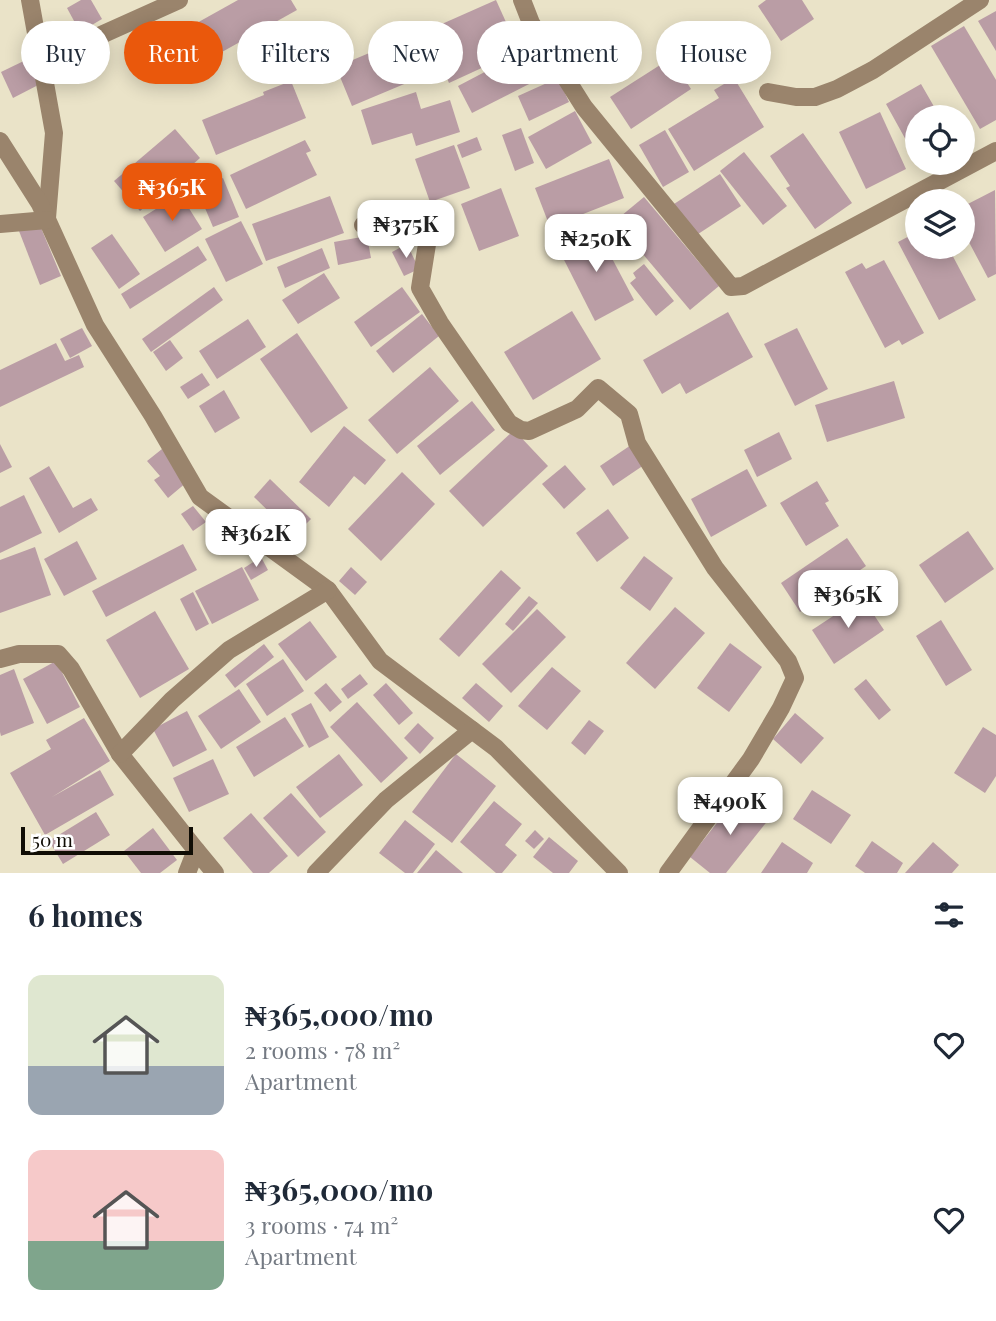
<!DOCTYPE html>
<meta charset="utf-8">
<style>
:root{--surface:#fff;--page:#f2f2f3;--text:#1f2937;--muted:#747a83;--accent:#ea580c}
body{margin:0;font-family:"Playfair Display",serif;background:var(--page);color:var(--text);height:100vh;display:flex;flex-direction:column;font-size:26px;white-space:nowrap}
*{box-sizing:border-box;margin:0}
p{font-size:23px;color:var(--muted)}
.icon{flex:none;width:38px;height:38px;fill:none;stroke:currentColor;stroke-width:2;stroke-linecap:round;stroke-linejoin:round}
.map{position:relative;height:873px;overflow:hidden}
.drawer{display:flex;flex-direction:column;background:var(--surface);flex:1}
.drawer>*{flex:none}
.top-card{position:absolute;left:21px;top:21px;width:956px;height:63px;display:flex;gap:14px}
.controls{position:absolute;left:905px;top:105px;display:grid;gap:14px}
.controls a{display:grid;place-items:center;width:70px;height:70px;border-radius:50%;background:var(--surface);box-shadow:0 4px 18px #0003;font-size:35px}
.scale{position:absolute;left:21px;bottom:18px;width:172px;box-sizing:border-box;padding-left:7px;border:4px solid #100d05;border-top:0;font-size:19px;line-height:24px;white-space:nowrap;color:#100d05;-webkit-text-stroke:5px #fff;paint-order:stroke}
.price{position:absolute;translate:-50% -60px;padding:0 16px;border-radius:14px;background:#fff;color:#222;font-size:23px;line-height:46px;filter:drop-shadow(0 2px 4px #0008)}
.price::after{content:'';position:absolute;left:50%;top:42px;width:21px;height:16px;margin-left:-10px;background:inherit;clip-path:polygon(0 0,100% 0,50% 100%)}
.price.selected{background:var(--accent);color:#fff}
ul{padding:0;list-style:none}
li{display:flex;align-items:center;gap:21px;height:175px;padding:0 28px}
li span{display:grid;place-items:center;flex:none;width:196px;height:140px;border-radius:14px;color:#555}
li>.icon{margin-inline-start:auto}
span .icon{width:84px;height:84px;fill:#fffc;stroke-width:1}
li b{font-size:30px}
h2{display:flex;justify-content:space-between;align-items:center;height:84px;padding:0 28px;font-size:30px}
.pill{padding:0 24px;border-radius:32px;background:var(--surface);box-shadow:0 4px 18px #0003;font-size:24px;line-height:63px}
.pill.selected{background:var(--accent);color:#fff}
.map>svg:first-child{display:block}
.building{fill:#ba9da5}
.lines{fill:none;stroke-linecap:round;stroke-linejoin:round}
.street{stroke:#9a846c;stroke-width:18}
</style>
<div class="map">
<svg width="996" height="873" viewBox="0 0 996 873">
<rect width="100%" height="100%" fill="#eae3c8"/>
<g class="building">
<polygon points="81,0 91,0 102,19 80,32 67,8"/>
<polygon points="238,0 291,0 297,10 170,81 152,48"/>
<polygon points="496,0 519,51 449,83 426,31"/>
<polygon points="766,0 802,0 814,19 781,41 758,6"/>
<polygon points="996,11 996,51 978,21"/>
<polygon points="964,26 996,80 996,120 980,129 931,46"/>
<polygon points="412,35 428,74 352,106 336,67"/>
<polygon points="523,52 537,80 472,113 458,86"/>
<polygon points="32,57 44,82 13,98 1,72"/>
<polygon points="671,58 691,89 631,129 610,97"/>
<polygon points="558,78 569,102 529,121 518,96"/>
<polygon points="734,78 764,127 694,171 668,129 719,98 714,90"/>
<polygon points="291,81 306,118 216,155 202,120 264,95 263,92"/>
<polygon points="921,84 940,117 917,117 917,160 886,104"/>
<polygon points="416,92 421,109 450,100 460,132 416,146 412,133 372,145 361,110"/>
<polygon points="575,111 592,143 546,169 528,137"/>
<polygon points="880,112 906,169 866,189 839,132"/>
<polygon points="521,128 534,163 515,171 502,135"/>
<polygon points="175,129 200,158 140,211 114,181"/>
<polygon points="665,130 689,172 663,187 639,145"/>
<polygon points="803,133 852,203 815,229 786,188 790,186 770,156"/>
<polygon points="477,137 482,150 462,158 457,145"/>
<polygon points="305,140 311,151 306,153 317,175 246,209 230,175"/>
<polygon points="454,145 470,188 430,202 415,159"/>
<polygon points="744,152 787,206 763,225 720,171"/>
<polygon points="609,159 624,198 550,227 535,188"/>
<polygon points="720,174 741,206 695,236 674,204"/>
<polygon points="223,178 239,217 213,227 197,189"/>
<polygon points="501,188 519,236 479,251 461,204"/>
<polygon points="995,190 996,274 988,278 962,229 962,207"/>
<polygon points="180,194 202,229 165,252 143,217"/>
<polygon points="330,196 344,233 266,261 252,224"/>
<polygon points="644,197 719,286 690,310 615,221"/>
<polygon points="241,221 263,264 226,282 205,239"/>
<polygon points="39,223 61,276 40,285 19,231"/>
<polygon points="596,228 634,300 595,321 558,248"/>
<polygon points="917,232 917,247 948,247 976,300 939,320 898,242"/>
<polygon points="112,234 140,274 119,289 91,248"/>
<polygon points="367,236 371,258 338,265 334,242"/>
<polygon points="407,244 419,269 404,276 392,252"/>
<polygon points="198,246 207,260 130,309 121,294"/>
<polygon points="322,248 330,268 285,288 277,267"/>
<polygon points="884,260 924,333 902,345 899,340 885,348 845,272 862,263 866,269"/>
<polygon points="644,264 674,301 656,316 630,283 636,278 633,273"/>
<polygon points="324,273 340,298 298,324 282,300"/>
<polygon points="214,287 223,300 151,352 142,339"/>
<polygon points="402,287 420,312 371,347 354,322"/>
<polygon points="572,311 601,359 533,400 504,352"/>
<polygon points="728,312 753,357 686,394 680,383 662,394 643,360"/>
<polygon points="422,314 439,336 393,373 376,351"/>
<polygon points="248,319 266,347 217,379 199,351"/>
<polygon points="82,328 92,346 70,358 60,339"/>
<polygon points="797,328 828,389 795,406 764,344"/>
<polygon points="297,333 348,408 311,433 260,359"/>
<polygon points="170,340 183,358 166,371 153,352"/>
<polygon points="56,343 65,361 79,355 84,367 0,407 0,370"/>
<polygon points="430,367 459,401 397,454 368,420"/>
<polygon points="202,373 210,385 188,399 180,387"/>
<polygon points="894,381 905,418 827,442 815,405"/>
<polygon points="224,390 240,418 215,433 199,406"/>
<polygon points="472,401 495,430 440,475 417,446"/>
<polygon points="344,426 386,460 365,485 354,476 329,507 299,482"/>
<polygon points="514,430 548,466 483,527 449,491"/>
<polygon points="779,432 792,459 757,477 744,450"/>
<polygon points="0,444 12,467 0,473"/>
<polygon points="631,445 644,465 613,486 600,466"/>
<polygon points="162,449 187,482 168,498 154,480 160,476 147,461"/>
<polygon points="565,465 586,489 564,509 542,484"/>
<polygon points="49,466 73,508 91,498 98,510 59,533 29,478"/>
<polygon points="747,469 767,506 711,537 691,499"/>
<polygon points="402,472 435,504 381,561 348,529"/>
<polygon points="270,479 311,519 294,536 254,497"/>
<polygon points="817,481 829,501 825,503 839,526 806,546 780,503"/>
<polygon points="24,495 42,533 0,553 0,507"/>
<polygon points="193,506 206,522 193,531 181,514"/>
<polygon points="608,509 629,538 597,562 576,533"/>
<polygon points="968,531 994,569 945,603 919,565"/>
<polygon points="847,538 866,566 800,612 781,583"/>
<polygon points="77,541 97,579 64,596 44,559"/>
<polygon points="183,544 197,570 106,617 92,591"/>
<polygon points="35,547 51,595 0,613 0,560"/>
<polygon points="644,556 673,578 650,611 620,588"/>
<polygon points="261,557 268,570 251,580 244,568"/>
<polygon points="242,567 259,600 212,624 195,591"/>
<polygon points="351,567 367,582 355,595 339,581"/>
<polygon points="501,570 521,588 459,657 439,639"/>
<polygon points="193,592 209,624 196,631 180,599"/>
<polygon points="529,596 538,603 513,631 505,624"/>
<polygon points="862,597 884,630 834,664 812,630"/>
<polygon points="675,607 705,633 655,689 626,663"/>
<polygon points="537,609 566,637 511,693 482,664"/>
<polygon points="155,611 189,669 140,698 106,640"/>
<polygon points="941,620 972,670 946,686 916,636"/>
<polygon points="310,621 337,657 306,681 278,644"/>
<polygon points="730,643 762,667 729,712 697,688"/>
<polygon points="264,644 274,657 235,688 225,675"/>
<polygon points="283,659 304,691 267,716 246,684"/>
<polygon points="56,661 80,707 47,724 23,679"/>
<polygon points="552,667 581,691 547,730 518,706"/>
<polygon points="14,669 34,723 1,736 0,732 0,675"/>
<polygon points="360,674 368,684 348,699 341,689"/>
<polygon points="866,679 891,710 879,720 854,689"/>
<polygon points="326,683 342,702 330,712 314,693"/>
<polygon points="386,683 413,713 399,725 373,695"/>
<polygon points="476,683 503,706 489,722 462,698"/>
<polygon points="239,689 261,722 221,749 198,716"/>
<polygon points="357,702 408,758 381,783 330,727"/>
<polygon points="311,703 329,737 309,748 291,714"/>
<polygon points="187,711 207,750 173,767 153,729"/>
<polygon points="795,713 824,738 801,764 773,739"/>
<polygon points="285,717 304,746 254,777 236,747"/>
<polygon points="84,718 110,761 52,797 100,770 114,795 45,835 10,773 51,749 46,740"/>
<polygon points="589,720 604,731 585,755 571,743"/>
<polygon points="418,723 434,738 420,754 404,738"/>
<polygon points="983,727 996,735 996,776 985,793 954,773"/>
<polygon points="339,754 363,785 320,818 296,787"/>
<polygon points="456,754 496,786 452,843 412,812"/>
<polygon points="213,759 229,794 189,812 173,778"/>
<polygon points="812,790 851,815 831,844 793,819"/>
<polygon points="291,793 326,832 298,857 263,818"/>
<polygon points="739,795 769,819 726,873 710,873 690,857"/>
<polygon points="494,801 522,824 505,845 517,855 502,873 496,873 460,842"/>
<polygon points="96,812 110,835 63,864 49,841"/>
<polygon points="251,813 288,856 269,873 253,873 223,838"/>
<polygon points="405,820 435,844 413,873 405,873 379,853"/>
<polygon points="153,828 177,860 160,873 141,873 124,851"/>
<polygon points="535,830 544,839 534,849 525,841"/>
<polygon points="549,837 578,861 569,873 553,873 533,857"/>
<polygon points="872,841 903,863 897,873 865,873 855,866"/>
<polygon points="782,842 813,863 807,873 761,873"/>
<polygon points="933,842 959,865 952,873 905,873"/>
<polygon points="436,850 463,873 417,873"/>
</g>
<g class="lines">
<g class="street">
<polyline points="30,0 54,133 47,218"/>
<polyline points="522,0 531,23 584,107 731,287 743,286 996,151"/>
<polyline points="41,62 179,0"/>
<polyline points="768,92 796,97 815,97 837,89 873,70 980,0"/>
<polyline points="0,141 40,204 95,325 153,416 200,497 328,590 380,661 496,748 619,873"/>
<polyline points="0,224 47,220"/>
<polyline points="363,225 385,232 428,238 420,288 440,323 509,423 521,430 529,431 577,409 598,388 629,414 637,443 715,568 788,661 795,678 781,708 751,759 668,873"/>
<polyline points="0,659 19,654 58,654 71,669 120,754 196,850 187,873"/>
<polyline points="120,754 172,700 229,650 328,590"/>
<polyline points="196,850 215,873"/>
<polyline points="316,873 386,800 472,730"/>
</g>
</g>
</svg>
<div class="controls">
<a><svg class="icon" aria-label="locate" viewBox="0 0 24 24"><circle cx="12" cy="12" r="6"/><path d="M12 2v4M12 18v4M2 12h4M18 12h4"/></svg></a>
<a><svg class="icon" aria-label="layers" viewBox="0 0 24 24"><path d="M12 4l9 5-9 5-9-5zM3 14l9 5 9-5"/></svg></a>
</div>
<div class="scale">50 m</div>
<b class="price selected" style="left:172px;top:223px">₦365K</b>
<b class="price" style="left:406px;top:260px">₦375K</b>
<b class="price" style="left:596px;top:274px">₦250K</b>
<b class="price" style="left:256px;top:569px">₦362K</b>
<b class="price" style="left:848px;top:630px">₦365K</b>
<b class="price" style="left:730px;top:837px">₦490K</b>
<div class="top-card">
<a class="pill">Buy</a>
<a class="pill selected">Rent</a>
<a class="pill">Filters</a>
<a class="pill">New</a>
<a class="pill">Apartment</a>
<a class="pill">House</a>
</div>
</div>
<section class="drawer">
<h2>6 homes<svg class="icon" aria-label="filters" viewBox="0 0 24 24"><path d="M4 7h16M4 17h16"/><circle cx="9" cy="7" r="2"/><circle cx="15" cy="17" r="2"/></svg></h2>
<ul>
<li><span style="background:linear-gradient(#dfe7d0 65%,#9aa5b1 0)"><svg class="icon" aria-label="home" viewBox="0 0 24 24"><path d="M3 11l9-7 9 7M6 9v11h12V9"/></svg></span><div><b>₦365,000/mo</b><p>2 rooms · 78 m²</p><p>Apartment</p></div><svg class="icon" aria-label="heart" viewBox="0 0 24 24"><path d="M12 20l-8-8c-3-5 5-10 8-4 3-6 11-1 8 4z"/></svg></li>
<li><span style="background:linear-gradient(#f6c9c9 65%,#7fa58c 0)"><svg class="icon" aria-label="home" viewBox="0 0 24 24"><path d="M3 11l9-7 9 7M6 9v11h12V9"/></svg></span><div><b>₦365,000/mo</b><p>3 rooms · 74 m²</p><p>Apartment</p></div><svg class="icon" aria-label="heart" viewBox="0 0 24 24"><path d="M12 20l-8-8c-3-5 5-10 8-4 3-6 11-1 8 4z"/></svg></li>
</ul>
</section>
